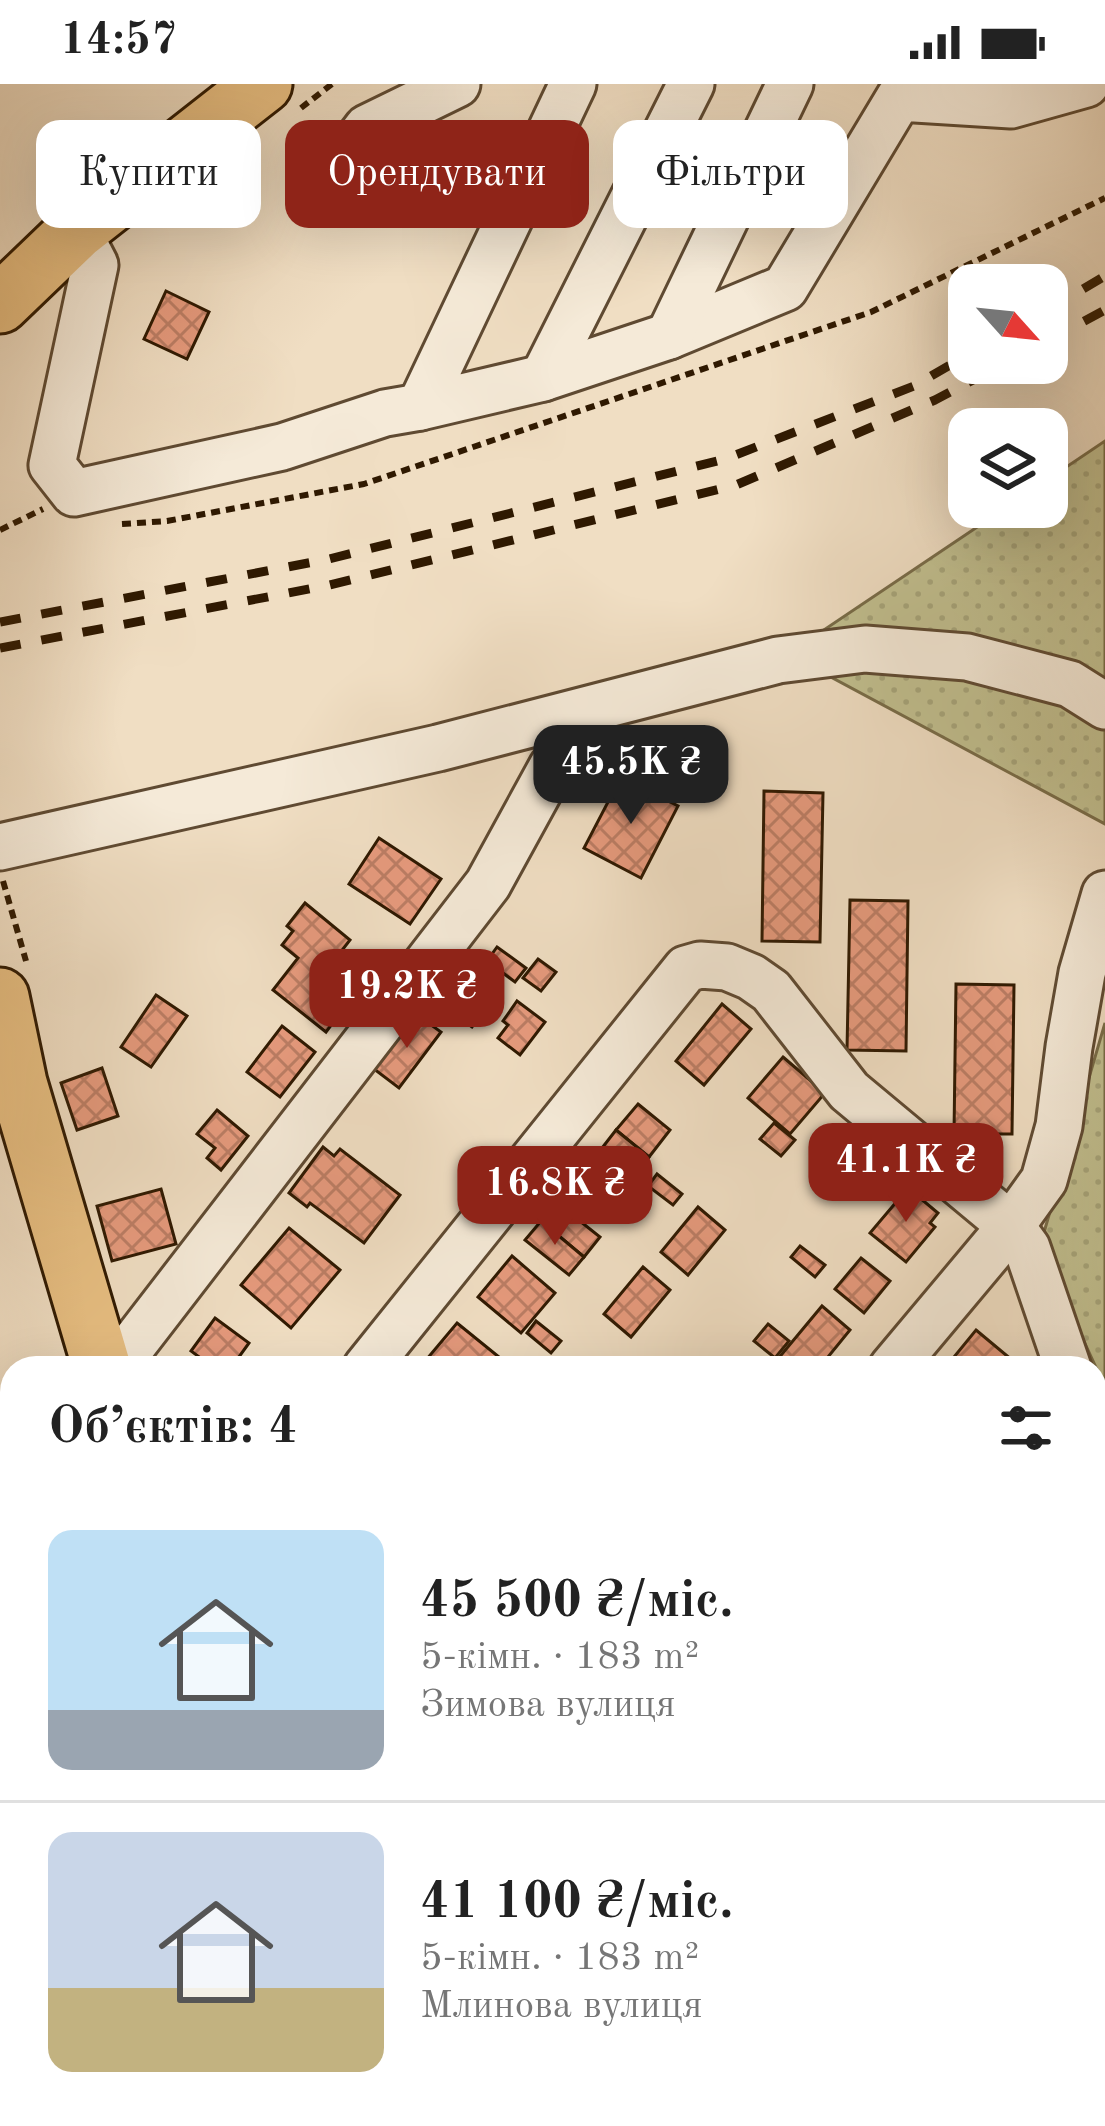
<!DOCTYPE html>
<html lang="uk">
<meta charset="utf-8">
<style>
:root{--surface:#fff;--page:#f6f6f6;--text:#222;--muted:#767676;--line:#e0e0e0;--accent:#8f2418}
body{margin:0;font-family:"Old Standard TT",serif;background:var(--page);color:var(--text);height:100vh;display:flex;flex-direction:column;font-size:45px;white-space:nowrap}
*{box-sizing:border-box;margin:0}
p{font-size:39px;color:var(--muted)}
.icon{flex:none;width:66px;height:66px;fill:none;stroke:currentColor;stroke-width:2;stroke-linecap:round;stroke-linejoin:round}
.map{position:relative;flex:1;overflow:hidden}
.details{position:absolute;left:0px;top:1272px;width:1107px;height:771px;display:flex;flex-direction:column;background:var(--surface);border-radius:36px 36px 0 0;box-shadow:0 12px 48px #0002}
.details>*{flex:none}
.banner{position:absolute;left:36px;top:36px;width:1035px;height:108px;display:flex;gap:24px}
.needle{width:78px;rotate:117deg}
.buttons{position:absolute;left:948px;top:180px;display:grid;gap:24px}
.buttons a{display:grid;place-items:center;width:120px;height:120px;border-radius:24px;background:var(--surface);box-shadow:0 12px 48px #0002;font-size:60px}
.price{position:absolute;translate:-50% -102px;padding:0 27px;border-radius:24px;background:var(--accent);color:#fff;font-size:39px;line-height:78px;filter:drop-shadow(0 3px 6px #0008)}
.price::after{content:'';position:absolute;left:50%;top:72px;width:36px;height:27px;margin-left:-18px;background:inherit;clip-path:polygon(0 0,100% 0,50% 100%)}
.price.selected{background:#222;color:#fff}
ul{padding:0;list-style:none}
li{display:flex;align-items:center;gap:36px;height:300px;padding:0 48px}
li+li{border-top:3px solid var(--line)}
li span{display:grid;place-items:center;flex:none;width:336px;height:240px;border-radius:24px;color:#555}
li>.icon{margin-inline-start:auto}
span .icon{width:144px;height:144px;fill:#fffc;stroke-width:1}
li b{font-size:51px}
h2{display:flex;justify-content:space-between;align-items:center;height:144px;padding:0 48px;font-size:51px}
.chip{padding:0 42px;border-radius:24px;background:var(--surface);box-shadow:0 12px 48px #0002;font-size:42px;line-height:108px}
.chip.selected{background:var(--accent);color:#fff}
.status{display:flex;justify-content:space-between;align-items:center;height:84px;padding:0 60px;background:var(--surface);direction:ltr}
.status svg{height:33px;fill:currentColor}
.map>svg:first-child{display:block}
.grass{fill:url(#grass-dots);stroke:#786c48;stroke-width:3}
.building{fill:url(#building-cross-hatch);stroke:#2f1901;stroke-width:3}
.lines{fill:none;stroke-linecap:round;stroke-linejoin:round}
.minor-casing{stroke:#5f4a32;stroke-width:51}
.major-casing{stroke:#2f1901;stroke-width:63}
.path{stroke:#2f1901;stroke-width:6;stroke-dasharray:9 6;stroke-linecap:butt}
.minor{stroke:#f5ead8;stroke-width:45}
.major{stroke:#e8bf82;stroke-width:57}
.rail{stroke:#2f1901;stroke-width:9;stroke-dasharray:21 21;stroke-linecap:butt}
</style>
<div class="status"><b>14:57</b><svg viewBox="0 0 49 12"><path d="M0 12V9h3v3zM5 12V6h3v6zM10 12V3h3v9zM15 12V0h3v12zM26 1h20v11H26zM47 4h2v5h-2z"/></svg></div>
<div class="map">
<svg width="1105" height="2042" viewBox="0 0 1105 2042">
<defs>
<pattern id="grass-dots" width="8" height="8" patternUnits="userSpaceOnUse" patternTransform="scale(3)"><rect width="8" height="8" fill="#c1bf8f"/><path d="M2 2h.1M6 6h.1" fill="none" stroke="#a6a47a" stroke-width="1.8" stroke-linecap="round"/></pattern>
<pattern id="building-cross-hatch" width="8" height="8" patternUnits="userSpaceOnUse" patternTransform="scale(3)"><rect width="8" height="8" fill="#e69a7d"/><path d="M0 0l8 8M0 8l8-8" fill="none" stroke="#bb7d64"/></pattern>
</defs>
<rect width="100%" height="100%" fill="#f0dec3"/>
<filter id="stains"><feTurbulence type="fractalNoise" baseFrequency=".00167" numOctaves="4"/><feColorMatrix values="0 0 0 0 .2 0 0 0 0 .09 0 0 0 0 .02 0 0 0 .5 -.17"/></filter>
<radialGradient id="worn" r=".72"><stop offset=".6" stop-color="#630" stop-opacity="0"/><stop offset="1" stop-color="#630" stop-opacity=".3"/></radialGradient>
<g class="grass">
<polygon points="1105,357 1105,740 788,570 1007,423 1047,423 1047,396"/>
<polygon points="1105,939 1105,1303 1040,1162"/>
</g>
<g class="building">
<polygon points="166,207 209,228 187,275 144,255"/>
<polygon points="621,693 678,722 641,794 584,764"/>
<polygon points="764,707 823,709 820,858 762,857"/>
<polygon points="379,754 441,795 410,840 349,800"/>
<polygon points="850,816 908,817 906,967 847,966"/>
<polygon points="305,819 350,856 336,874 349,884 328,911 344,924 326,948 273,906 298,874 282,861 293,847 287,842"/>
<polygon points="497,863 526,884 515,898 487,877"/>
<polygon points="538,875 556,888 541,907 523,894"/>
<polygon points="956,900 1014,901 1012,1050 954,1050"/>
<polygon points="465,902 489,920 472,943 447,925"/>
<polygon points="156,911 187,932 151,983 121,963"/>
<polygon points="517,917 545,938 520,971 498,954 508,941 503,937"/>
<polygon points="722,920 751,945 704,1001 676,977"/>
<polygon points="416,930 441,948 399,1004 374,985"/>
<polygon points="282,942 315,968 280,1013 247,988"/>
<polygon points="783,973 825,1009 790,1050 748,1014"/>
<polygon points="102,984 118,1032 77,1046 61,999"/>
<polygon points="638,1020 670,1046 649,1073 616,1046"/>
<polygon points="217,1026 248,1052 221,1086 207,1074 215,1064 197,1050"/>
<polygon points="774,1039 795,1056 781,1072 760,1055"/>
<polygon points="616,1046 649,1073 627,1100 595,1073"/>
<polygon points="323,1063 334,1072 340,1065 400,1111 364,1159 310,1119 307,1123 289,1109"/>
<polygon points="657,1090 682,1110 673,1121 648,1102"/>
<polygon points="908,1104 938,1129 930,1139 935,1143 906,1178 870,1149"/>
<polygon points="161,1105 176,1160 112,1177 97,1122"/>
<polygon points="556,1118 600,1153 584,1173 541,1137"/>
<polygon points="698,1123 725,1146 688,1191 661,1168"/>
<polygon points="541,1137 584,1173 569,1191 525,1156"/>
<polygon points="289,1144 340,1186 291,1244 241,1201"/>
<polygon points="800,1162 825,1181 815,1193 791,1173"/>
<polygon points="512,1172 555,1209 521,1249 478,1213"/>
<polygon points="861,1174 890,1197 864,1229 835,1205"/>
<polygon points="643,1183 670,1206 631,1253 604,1230"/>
<polygon points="822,1222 850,1246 819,1284 787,1284 777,1276"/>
<polygon points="215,1234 249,1259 231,1284 214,1284 191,1267"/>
<polygon points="536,1237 561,1257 551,1269 527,1249"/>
<polygon points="457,1239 510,1282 509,1284 436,1284 426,1276"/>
<polygon points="768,1240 789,1257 775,1274 754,1257"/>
<polygon points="976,1246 1018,1281 1015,1284 945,1284"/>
<polygon points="1105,1540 1105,1618 1102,1620 1095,1609 1095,1546"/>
<polygon points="0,1609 12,1617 12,1638 0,1657"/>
<polygon points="1095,1819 1105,1826 1105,1871 1095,1886"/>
<polygon points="0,1829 12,1838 12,1878 0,1894"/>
<polygon points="1105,1969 1105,2042 1090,2042 1075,2031 1095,2031 1095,1983"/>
<polygon points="359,2031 436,2031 427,2042 370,2042"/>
<polygon points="490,2031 519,2031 534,2042 482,2042"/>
<polygon points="632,2031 688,2031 702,2042 623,2042"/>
<polygon points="880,2031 908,2031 922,2042 872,2042"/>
</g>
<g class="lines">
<defs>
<g id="minor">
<polyline points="573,0 420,323 543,294 669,252 785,204 899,14 1011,21 1086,0"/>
<polyline points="311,118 367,44 457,0"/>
<polyline points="77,146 95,181 52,381 74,409 282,363 385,329 420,323"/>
<polyline points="669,252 790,0"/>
<polyline points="543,294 691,0"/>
<polyline points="0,763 438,664 778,576 865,565 967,573 1070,600 1105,622"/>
<polyline points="115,1284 488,800 552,683"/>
<polyline points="366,1284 686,885 700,881 727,883 751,893 771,907 849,1007 1011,1142 1027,1164 1068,1284"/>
<polyline points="892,1284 1011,1142 1044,1096 1059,1042 1069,963 1082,889 1105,810"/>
<polyline points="1095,1365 1105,1395"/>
<polyline points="0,1407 12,1395"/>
<polyline points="1095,1682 1105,1669"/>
<polyline points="0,1743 12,1727"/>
<polyline points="831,2042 839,2031"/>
</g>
<g id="major">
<polyline points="0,220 77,146 263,0"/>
<polyline points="0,913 18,999 102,1284"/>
<polyline points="263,2031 266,2042"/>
</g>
</defs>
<use href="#minor" class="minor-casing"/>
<use href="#major" class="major-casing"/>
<g class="path">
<polyline points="301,24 332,0"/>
<polyline points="122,440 167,437 364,400 871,228 1105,114"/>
<polyline points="0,446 43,425"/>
<polyline points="3,797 26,877"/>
<polyline points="203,2031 205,2042"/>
</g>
<use href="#minor" class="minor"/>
<use href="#major" class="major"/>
<g class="rail">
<polyline points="1047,226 1105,192"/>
<polyline points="1047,257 1105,226"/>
<polyline points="0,538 329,475 725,375 914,302 969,270"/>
<polyline points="0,564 330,501 736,401 935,316 1005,279"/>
</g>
</g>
<rect width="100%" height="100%" filter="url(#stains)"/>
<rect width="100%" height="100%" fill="url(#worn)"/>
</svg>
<div class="buttons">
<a><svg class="needle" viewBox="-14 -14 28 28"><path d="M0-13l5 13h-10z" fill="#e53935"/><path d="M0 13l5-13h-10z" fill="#767676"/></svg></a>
<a><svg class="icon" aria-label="layers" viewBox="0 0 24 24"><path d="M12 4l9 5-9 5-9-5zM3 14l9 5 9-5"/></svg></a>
</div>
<b class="price selected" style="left:631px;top:743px">45.5K ₴</b>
<b class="price" style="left:407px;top:967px">19.2K ₴</b>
<b class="price" style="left:906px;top:1141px">41.1K ₴</b>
<b class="price" style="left:555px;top:1164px">16.8K ₴</b>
<div class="banner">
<a class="chip">Купити</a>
<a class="chip selected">Орендувати</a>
<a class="chip">Фільтри</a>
</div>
<section class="details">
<h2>Об’єктів: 4<svg class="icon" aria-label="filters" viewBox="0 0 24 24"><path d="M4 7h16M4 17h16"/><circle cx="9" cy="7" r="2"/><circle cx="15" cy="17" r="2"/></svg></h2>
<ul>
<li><span style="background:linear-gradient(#bfe0f5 75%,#9aa5b1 0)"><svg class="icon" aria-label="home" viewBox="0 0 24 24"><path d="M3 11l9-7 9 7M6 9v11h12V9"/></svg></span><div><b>45 500 ₴/міс.</b><p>5-кімн. · 183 m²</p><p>Зимова вулиця</p></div></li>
<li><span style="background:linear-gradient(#c9d6e8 65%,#c2b280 0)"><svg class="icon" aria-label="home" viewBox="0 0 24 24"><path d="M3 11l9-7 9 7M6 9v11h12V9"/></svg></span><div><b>41 100 ₴/міс.</b><p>5-кімн. · 183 m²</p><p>Млинова вулиця</p></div></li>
</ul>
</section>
</div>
